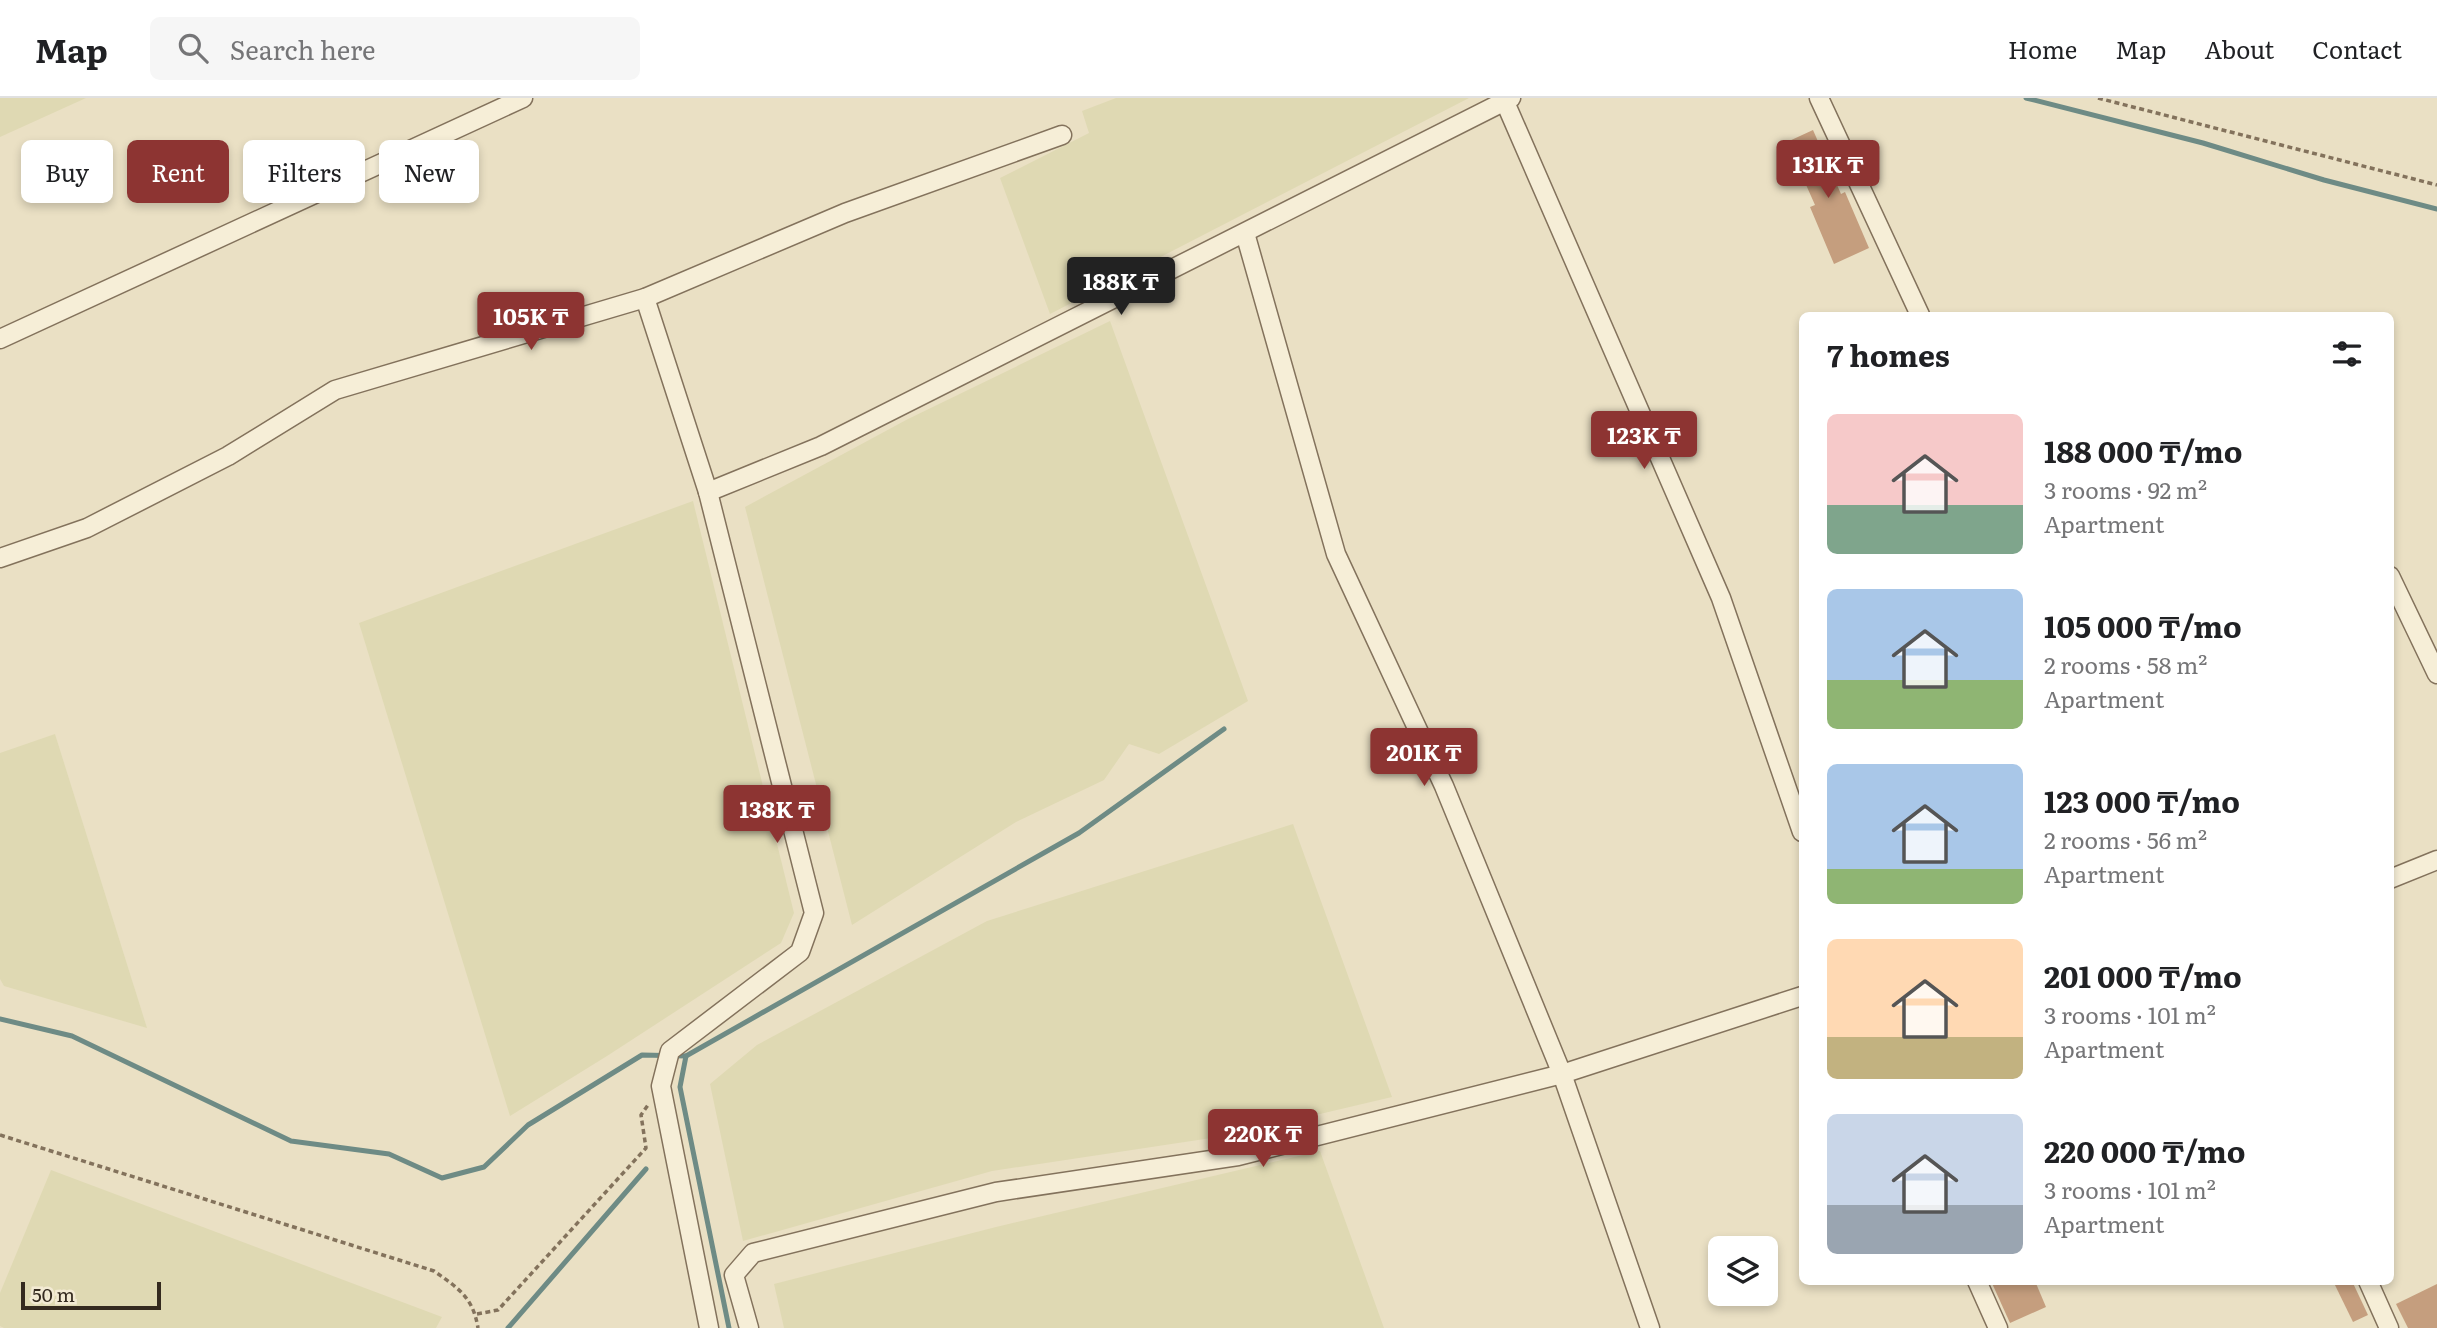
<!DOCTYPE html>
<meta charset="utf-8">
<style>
:root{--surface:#fff;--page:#f6f6f6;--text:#202124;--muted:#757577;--line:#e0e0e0;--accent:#8d3432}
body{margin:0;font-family:Literata,serif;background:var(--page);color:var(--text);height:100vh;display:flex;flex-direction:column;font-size:26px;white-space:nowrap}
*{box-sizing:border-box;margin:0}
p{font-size:23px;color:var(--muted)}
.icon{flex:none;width:38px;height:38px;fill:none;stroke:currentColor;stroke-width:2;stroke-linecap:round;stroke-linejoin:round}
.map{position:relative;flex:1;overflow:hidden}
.details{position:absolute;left:1799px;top:214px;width:595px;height:973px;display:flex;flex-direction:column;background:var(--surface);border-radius:10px;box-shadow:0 4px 10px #0003}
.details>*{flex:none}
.hud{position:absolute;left:21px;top:42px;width:665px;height:63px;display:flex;gap:14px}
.fabs{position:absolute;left:1708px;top:1138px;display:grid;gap:14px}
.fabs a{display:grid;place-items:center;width:70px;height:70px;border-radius:10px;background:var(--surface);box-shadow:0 4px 10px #0003;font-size:35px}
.scale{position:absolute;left:21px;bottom:18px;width:140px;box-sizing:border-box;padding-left:7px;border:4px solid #342a1f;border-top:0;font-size:19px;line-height:24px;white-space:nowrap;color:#342a1f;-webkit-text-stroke:5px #f2ead3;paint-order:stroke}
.price{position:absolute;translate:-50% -60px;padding:0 16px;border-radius:7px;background:var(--accent);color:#fff;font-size:23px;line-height:46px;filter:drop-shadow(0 2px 4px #0008)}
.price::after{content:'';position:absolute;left:50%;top:42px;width:21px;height:16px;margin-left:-10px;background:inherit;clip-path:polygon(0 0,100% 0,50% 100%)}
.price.active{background:#222;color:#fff}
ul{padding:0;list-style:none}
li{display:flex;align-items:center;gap:21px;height:175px;padding:0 28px}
li span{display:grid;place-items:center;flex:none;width:196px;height:140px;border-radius:10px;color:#555}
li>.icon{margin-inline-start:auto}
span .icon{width:84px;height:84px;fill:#fffc;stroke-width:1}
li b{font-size:30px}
h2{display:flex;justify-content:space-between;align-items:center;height:84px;padding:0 28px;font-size:30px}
.tag{padding:0 24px;border-radius:10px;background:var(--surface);box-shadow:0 4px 10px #0003;font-size:24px;line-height:63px}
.tag.active{background:var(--accent);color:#fff}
header{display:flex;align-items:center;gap:42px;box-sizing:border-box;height:98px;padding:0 35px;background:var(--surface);border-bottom:2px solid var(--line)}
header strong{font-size:33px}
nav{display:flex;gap:38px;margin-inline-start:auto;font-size:24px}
.search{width:490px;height:63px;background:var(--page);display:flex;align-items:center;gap:18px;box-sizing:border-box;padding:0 24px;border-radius:10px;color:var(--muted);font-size:26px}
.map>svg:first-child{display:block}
.farmland{fill:#dfd9b3}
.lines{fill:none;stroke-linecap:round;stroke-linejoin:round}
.stream{stroke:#6e8b85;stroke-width:5}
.building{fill:#c59e7e}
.street-casing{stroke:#83725c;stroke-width:21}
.path{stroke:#83725c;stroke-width:3.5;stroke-dasharray:5 3.5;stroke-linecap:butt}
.street{stroke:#f6eed7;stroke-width:18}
</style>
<header>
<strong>Map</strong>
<div class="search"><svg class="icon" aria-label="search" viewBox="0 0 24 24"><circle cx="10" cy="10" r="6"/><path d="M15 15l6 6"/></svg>Search here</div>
<nav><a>Home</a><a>Map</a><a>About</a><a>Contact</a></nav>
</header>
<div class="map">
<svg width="2437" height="1230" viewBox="0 0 2437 1230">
<rect width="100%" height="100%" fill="#eae0c4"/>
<g class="farmland">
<polygon points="0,0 86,0 0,39"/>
<polygon points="1116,0 1469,0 1050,216 1000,80 1089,35 1082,13"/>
<polygon points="1110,223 1248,603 1159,656 1129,646 1104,682 1016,724 852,827 745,409 908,321"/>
<polygon points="693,403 794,815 781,845 607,958 510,1018 359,525"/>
<polygon points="55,636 147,930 4,888 0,881 0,655"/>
<polygon points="1293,726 1392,999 1231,1037 992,1073 743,1143 710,986 757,947 987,823"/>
<polygon points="1320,1053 1384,1230 784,1230 774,1186 996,1129"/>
<polygon points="51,1072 442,1219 436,1230 4,1230 0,1228 0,1195"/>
</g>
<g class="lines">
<g class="stream">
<polyline points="2026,0 2203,45 2324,82 2437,111"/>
<polyline points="0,921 72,938 291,1043 389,1056 442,1080 484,1069 528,1027 642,957 686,958 1079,735 1224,631"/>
<polyline points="686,958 680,989 729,1230"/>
<polyline points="508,1230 646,1071"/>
</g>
</g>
<g class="building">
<polygon points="1813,32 1841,96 1845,94 1869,150 1834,166 1810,109 1815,107 1787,44"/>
<polygon points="1991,1183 2035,1183 2046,1209 2010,1225"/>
<polygon points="2333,1183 2352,1183 2368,1217 2353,1224"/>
<polygon points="2437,1186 2437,1230 2408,1230 2396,1206"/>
</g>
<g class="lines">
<defs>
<g id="street">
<polyline points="1819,0 1920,217"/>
<polyline points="1505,4 1721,500 1802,734"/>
<polyline points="1245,135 1336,456 1444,688 1562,976 1650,1230"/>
<polyline points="645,200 708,394 814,815 800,854 670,953 661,988 709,1230"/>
<polyline points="0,241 523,0"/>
<polyline points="708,394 821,348 1511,0"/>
<polyline points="0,460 87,430 228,358 335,292 645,200 845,115 1062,37"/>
<polyline points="2390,478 2437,576"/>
<polyline points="2390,781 2437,762"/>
<polyline points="1977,1183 1998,1230"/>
<polyline points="2368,1183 2389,1230"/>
<polyline points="749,1230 734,1177 753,1155 996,1094 1238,1058 1562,976 1802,898"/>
</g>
</defs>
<use href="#street" class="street-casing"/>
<g class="path">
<polyline points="2098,0 2437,87"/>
<path d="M 0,1037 L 434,1173 C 458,1190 473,1199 478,1230"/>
<polyline points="477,1216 498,1212 646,1050 641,1017 648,1007"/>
</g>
<use href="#street" class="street"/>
</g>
</svg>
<div class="fabs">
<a><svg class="icon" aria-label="layers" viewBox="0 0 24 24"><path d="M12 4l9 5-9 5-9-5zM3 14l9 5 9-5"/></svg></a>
</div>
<div class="scale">50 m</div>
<b class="price" style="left:1828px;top:102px">131K ₸</b>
<b class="price active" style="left:1121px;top:219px">188K ₸</b>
<b class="price" style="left:531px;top:254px">105K ₸</b>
<b class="price" style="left:1644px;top:373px">123K ₸</b>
<b class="price" style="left:1424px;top:690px">201K ₸</b>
<b class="price" style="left:777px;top:747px">138K ₸</b>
<b class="price" style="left:1263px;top:1071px">220K ₸</b>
<div class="hud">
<a class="tag">Buy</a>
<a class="tag active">Rent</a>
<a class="tag">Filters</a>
<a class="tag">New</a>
</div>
<section class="details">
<h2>7 homes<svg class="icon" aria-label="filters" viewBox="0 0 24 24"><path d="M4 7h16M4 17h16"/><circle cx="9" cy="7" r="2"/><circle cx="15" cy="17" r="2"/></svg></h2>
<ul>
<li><span style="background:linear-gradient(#f6c9c9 65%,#7fa58c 0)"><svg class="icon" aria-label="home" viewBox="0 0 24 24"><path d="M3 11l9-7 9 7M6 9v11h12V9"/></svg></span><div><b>188 000 ₸/mo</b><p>3 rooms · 92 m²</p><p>Apartment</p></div></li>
<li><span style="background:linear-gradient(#a9c7e8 65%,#8fb573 0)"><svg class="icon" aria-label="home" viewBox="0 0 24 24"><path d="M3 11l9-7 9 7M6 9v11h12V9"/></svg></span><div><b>105 000 ₸/mo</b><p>2 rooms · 58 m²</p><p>Apartment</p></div></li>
<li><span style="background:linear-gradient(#a9c7e8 75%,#8fb573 0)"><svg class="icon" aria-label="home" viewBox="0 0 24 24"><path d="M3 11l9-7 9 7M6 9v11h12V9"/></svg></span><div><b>123 000 ₸/mo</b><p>2 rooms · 56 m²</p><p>Apartment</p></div></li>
<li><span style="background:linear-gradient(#ffd9b3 70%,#c2b280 0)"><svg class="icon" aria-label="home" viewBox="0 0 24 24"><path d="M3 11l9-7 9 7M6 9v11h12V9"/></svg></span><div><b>201 000 ₸/mo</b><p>3 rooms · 101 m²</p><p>Apartment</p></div></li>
<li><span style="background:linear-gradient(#c9d6e8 65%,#9aa5b1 0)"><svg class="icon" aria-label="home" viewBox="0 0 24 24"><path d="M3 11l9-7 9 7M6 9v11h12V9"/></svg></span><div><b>220 000 ₸/mo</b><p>3 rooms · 101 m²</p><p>Apartment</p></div></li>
</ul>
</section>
</div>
